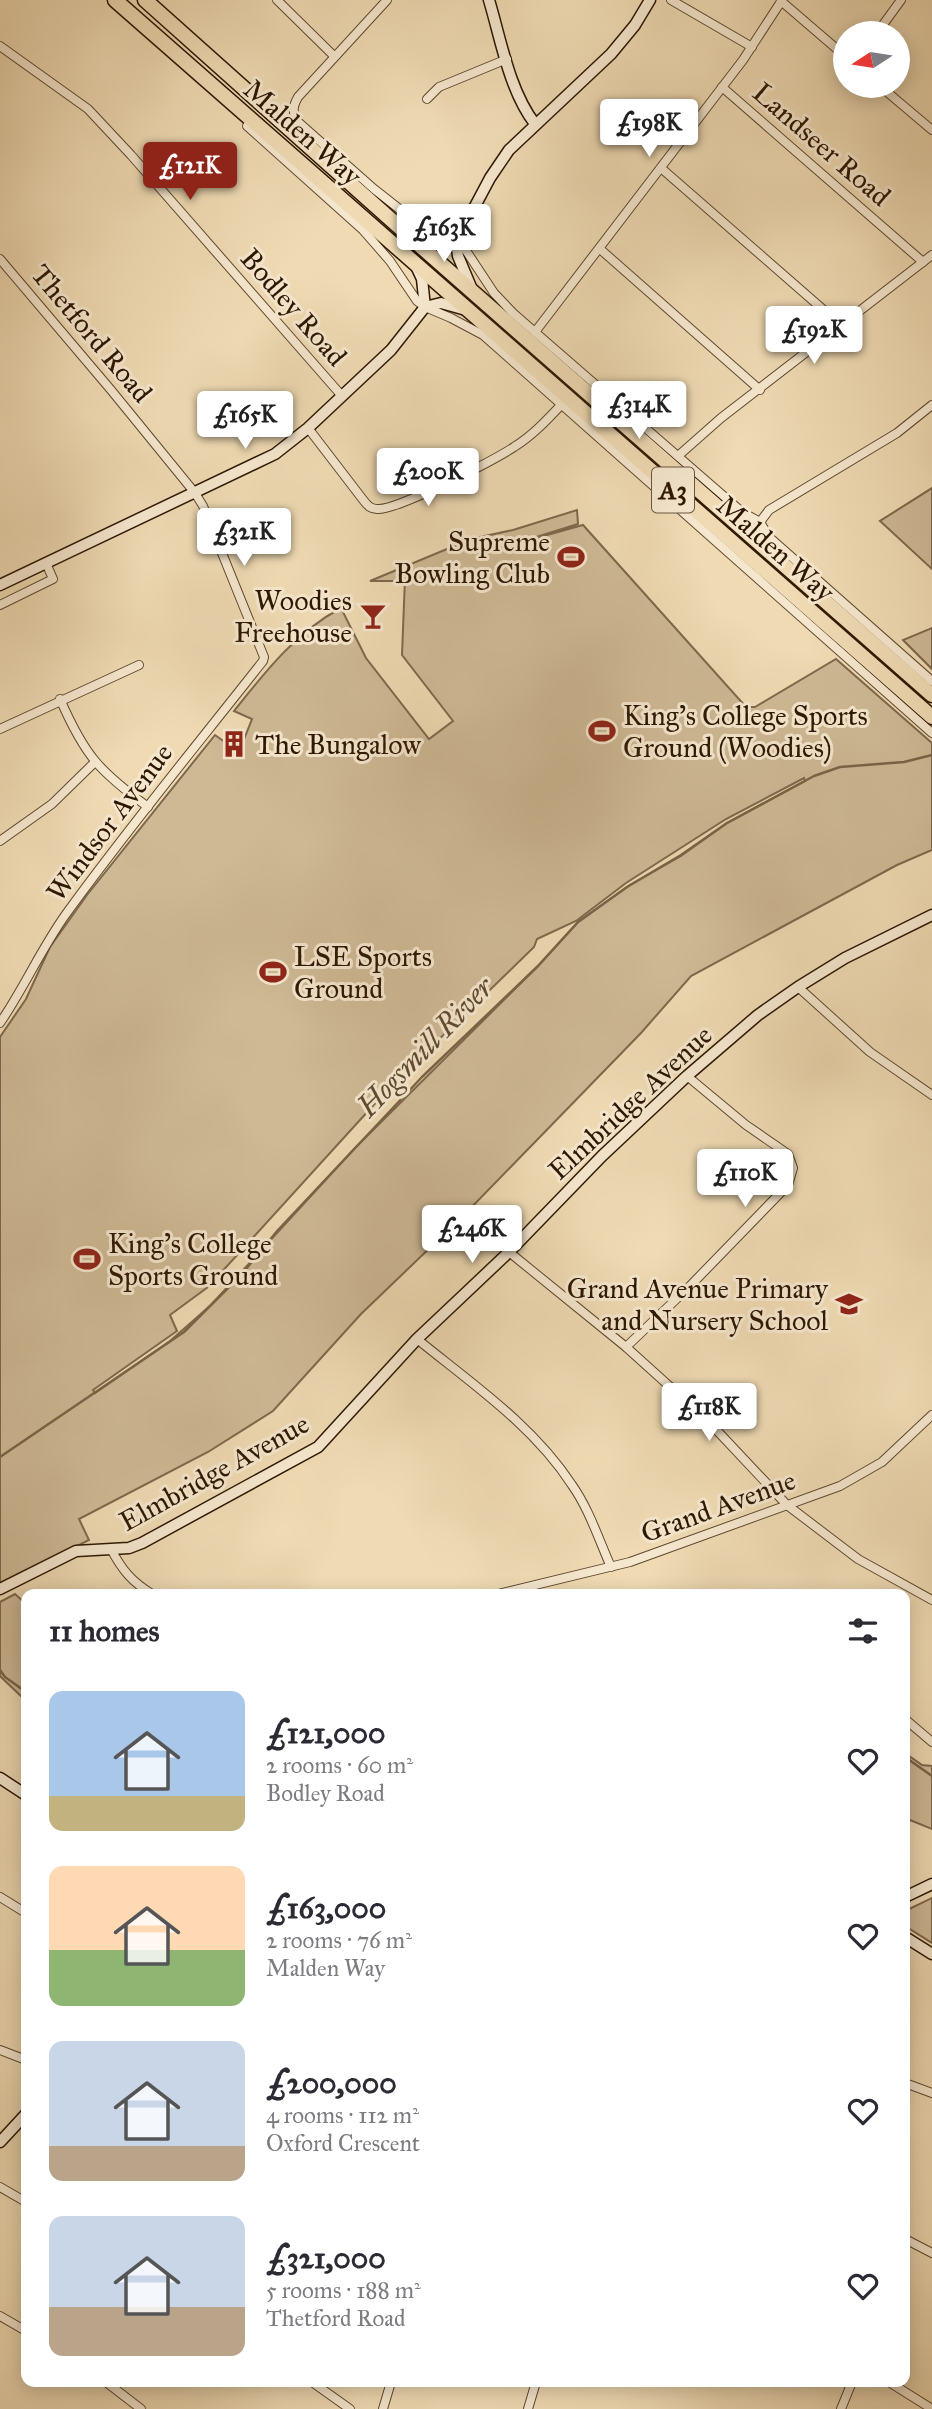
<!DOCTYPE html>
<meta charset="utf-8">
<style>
:root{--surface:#fff;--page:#f7f7f7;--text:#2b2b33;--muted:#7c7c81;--accent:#8f2418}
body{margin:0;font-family:"IM FELL Great Primer",serif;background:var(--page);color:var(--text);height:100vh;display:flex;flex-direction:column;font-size:26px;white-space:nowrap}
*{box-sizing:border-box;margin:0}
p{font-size:23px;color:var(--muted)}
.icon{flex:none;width:38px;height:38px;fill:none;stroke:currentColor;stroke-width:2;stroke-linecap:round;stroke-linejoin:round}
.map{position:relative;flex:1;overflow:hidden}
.sheet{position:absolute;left:21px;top:1589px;width:889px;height:798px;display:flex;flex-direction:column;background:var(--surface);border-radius:14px;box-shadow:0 4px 18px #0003}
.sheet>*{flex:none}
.needle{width:46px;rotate:258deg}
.buttons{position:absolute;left:833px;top:21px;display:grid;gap:14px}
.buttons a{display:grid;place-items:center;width:77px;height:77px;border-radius:50%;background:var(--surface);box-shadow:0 4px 18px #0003;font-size:35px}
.price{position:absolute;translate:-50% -60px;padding:0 16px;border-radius:7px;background:#fff;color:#222;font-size:23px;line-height:46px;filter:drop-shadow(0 2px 4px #0008)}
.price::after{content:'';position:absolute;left:50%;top:42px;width:21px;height:16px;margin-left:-10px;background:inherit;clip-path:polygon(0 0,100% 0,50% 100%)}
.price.selected{background:var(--accent);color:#fff}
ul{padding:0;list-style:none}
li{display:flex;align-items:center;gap:21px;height:175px;padding:0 28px}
li span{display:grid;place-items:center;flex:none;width:196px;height:140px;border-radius:14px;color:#555}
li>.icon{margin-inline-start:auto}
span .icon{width:84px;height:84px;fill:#fffc;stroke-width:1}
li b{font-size:30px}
h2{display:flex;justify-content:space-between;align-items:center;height:84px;padding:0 28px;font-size:30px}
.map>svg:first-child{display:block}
.green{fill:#ceb995;stroke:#7e684c;stroke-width:2;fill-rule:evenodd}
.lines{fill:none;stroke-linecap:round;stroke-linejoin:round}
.stream{stroke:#7a6448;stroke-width:2.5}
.street-casing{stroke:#5e482e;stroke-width:10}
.secondary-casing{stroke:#2d1702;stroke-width:13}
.highway-casing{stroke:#2d1702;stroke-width:17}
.street{stroke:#f5e7ce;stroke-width:8}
.secondary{stroke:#f5e7ce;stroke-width:10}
.highway{stroke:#efdab3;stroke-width:14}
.labels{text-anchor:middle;stroke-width:6;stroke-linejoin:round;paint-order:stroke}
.shield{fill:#f5e7ce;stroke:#69553f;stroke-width:2}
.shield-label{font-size:26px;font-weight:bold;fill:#2d1702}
.street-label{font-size:28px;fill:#2d1702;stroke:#f5e7ce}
.poi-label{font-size:28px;fill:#2d1702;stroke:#f5e7ce;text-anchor:start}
.water-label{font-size:30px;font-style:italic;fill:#604b31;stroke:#f5e7ce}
</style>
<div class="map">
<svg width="932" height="2409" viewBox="0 0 932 2409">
<rect width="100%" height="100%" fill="#efdab3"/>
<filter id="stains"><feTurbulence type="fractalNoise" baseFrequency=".00286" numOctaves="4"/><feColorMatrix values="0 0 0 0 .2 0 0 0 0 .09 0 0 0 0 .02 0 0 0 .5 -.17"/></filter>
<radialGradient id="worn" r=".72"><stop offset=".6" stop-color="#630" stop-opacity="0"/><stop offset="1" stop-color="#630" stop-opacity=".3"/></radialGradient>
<g class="green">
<polygon points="932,488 932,569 880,521"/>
<path d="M 577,510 L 578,524 L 501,548 L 583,525 L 746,707 L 755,707 L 836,659 L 932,743 L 932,850 L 897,865 L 691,976 L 641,1033 L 462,1217 L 361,1314 L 273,1411 L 208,1452 L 79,1519 L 89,1540 L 0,1585 L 0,1037 L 26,999 L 50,947 L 87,895 L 215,735 L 239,752 L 252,719 L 234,711 C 265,672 296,632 341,608 L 366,658 L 429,739 L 453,721 L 402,655 L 405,578 L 394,581 L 370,581 L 471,539 L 513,530 ZM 804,778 L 805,781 L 727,823 L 681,856 L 630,885 L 578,922 L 538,966 L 354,1149 L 211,1305 L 170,1341 L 95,1393 L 93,1390 L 177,1331 L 170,1315 L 208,1287 L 390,1087 L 534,947 L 537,939 L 576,921 L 626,883 L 726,819 Z"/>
<polygon points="932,628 932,669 903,640"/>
<polygon points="15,1594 26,1604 26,1701 0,1676 0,1602"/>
<polygon points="905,1753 922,1765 932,1766 932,1829 905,1818"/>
<polygon points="932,1898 932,1943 905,1926 905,1911"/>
</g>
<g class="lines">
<g class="stream">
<polyline points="0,1457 184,1332 241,1275 278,1230 422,1077 538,966 578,922 627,887 681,855 727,823 814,776 840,767 904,762 932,755"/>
<polyline points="0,1670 5,1677 26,1692"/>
<polyline points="905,1757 932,1776"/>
</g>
<defs>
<g id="street">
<polyline points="277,0 334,56"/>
<path d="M 387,0 L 298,97 C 293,106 292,111 297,121 L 374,189 L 440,241"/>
<polyline points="671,0 752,47"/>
<polyline points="781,1 845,56"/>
<polyline points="877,33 901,0"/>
<polyline points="0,46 88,109 131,155 342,396"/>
<polyline points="880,86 932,130"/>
<polyline points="722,87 923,262"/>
<polyline points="427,99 439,87 507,59"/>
<polyline points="247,126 363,230 390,261 417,301 425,307 451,318 483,335 932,733"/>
<polyline points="661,168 842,326"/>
<polyline points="465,249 494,293 513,313 742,512 760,522 769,537 932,681"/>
<polyline points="600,249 760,390"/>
<path d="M 0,259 L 111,390 L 195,493 L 203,506 L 264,657 L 263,661 C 197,745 129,827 66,914 C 41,949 24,988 0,1023"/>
<polyline points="535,332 743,60 782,0"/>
<path d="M 308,428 L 364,501 C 368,506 371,509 377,509 C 396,511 494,460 514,447 C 532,436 547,420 562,404"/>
<polyline points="678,456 721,418 932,255"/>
<polyline points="760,522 769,510 897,433 932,405"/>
<polyline points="0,605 53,579 46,563"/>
<path d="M 60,699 C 85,756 99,771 148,807"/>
<polyline points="0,729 139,665"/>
<polyline points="0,841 52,804 95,762"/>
<polyline points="798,987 870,1052 932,1095"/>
<polyline points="509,1252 626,1347 708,1421 787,1505 858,1559 932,1600"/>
<path d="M 417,1339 C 471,1383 533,1425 572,1485 C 589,1509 599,1540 611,1567"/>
<polyline points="626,1347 690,1286 788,1185 793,1168 788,1154 746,1125 687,1076"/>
<path d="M 111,1549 C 122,1570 132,1582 152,1594"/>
<polyline points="498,1594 630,1562 840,1486 882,1462 932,1415"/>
<polyline points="905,1719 932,1742"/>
<polyline points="0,1897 26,1913"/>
<polyline points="0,2050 26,2060"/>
<polyline points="905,2083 932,2093"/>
<polyline points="0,2187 26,2202"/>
<polyline points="905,2239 932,2253"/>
<polyline points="0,2316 26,2331"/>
<polyline points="106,2382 141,2409"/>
<polyline points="312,2382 350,2409"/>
<polyline points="889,2382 932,2409"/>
<polyline points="383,2409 391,2382"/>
<polyline points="528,2409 536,2382"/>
<polyline points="841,2409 852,2382"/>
</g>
<g id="secondary">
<path d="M 489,0 C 501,40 509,90 535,124"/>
<path d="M 409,231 C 431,243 436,245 459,233"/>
<polyline points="416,266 422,279 425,307"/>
<polyline points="471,287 458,256 456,242 490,178 509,150 611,54 635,25 650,0"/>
<polyline points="425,307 441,303 466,310"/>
<polyline points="0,585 275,454 308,428 391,350 425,307"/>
<polyline points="0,1589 76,1551 129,1548 142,1543 318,1447 417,1339 509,1252 602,1156 687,1076 758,1015 798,987 845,958 932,915"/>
<polyline points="0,1778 26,1795"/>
<polyline points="905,1897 932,1884"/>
<polyline points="905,1937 932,1954"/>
<polyline points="0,2142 26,2114"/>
</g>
<g id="highway">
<polyline points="115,0 932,717"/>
<polyline points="145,0 425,250 932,695"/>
</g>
</defs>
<use href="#street" class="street-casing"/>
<use href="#secondary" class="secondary-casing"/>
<use href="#highway" class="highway-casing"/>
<use href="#street" class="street"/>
<use href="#secondary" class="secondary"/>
<use href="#highway" class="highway"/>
</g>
<defs>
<symbol id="stadium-bare" viewBox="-9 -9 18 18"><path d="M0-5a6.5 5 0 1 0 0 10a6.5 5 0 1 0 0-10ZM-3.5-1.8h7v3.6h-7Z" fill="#8f2418" stroke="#f5e7ce" stroke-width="2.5" paint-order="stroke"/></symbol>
<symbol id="bar-bare" viewBox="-9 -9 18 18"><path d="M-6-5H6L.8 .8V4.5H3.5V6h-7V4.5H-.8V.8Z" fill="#8f2418" stroke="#f5e7ce" stroke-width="2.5" paint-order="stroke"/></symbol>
<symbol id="building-bare" viewBox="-9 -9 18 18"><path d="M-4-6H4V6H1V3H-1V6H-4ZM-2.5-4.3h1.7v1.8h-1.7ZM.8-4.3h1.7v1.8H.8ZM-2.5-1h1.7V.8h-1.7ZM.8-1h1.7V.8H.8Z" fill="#8f2418" stroke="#f5e7ce" stroke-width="2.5" paint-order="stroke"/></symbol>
<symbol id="school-bare" viewBox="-9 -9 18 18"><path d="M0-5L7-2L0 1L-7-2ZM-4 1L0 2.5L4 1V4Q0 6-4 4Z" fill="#8f2418" stroke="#f5e7ce" stroke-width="2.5" paint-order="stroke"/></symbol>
</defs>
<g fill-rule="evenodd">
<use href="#stadium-bare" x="552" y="538" width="38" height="38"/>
<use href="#bar-bare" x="354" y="597" width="38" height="38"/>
<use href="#stadium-bare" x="583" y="712" width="38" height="38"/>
<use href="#building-bare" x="215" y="725" width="38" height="38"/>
<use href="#stadium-bare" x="254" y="953" width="38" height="38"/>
<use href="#stadium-bare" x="68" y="1240" width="38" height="38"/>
<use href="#school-bare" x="830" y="1285" width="38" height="38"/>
</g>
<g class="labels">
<rect class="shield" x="652" y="467.5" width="42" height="45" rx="5"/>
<g class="shield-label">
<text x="673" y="499">A3</text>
</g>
<g class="street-label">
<text transform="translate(303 132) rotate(41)" y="10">Malden Way</text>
<text transform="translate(822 144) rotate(41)" y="10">Landseer Road</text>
<text transform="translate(294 307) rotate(49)" y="10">Bodley Road</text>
<text transform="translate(92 333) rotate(50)" y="10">Thetford Road</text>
<text transform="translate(776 548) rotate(41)" y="10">Malden Way</text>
<text transform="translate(109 822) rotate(-53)" y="10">Windsor Avenue</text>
<text transform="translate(630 1102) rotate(-43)" y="10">Elmbridge Avenue</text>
<text transform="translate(214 1472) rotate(-29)" y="10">Elmbridge Avenue</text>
<text transform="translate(718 1506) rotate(-20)" y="10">Grand Avenue</text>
</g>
<g class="poi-label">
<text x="550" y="551" text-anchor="end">Supreme<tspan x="550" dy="32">Bowling Club</tspan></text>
<text x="352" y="610" text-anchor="end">Woodies<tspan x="352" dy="32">Freehouse</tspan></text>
<text x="623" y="725">King's College Sports<tspan x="623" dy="32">Ground (Woodies)</tspan></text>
<text x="255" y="754">The Bungalow</text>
<text x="294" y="966">LSE Sports<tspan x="294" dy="32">Ground</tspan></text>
<text x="108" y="1253">King's College<tspan x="108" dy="32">Sports Ground</tspan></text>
<text x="828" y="1298" text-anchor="end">Grand Avenue Primary<tspan x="828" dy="32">and Nursery School</tspan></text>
</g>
<g class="water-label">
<text transform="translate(425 1047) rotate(-46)" y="10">Hogsmill River</text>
</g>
</g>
<rect width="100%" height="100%" filter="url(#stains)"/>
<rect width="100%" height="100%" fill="url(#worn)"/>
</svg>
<div class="buttons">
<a><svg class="needle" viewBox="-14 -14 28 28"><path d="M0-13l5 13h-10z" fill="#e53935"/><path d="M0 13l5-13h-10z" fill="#7c7c81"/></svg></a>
</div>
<b class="price" style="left:649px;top:159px">£198K</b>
<b class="price selected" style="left:190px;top:202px">£121K</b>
<b class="price" style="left:444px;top:264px">£163K</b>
<b class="price" style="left:814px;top:366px">£192K</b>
<b class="price" style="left:639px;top:441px">£314K</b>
<b class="price" style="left:245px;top:451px">£165K</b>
<b class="price" style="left:428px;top:508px">£200K</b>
<b class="price" style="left:244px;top:568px">£321K</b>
<b class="price" style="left:745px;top:1209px">£110K</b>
<b class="price" style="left:472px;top:1265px">£246K</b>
<b class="price" style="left:709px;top:1443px">£118K</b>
<section class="sheet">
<h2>11 homes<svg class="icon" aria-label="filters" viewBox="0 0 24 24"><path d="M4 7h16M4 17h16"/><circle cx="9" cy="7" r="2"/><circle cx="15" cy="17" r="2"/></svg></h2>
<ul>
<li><span style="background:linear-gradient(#a9c7e8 75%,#c2b280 0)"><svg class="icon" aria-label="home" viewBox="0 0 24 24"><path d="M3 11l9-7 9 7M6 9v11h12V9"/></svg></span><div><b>£121,000</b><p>2 rooms · 60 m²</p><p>Bodley Road</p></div><svg class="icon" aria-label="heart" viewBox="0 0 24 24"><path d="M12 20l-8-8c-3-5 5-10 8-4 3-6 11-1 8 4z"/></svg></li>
<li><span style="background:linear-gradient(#ffd9b3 60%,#8fb573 0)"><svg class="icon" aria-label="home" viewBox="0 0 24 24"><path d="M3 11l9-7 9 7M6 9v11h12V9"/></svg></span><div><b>£163,000</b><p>2 rooms · 76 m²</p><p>Malden Way</p></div><svg class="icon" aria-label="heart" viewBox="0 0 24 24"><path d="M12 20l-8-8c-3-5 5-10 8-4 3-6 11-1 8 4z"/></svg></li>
<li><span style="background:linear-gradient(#c9d6e8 75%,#b9a48a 0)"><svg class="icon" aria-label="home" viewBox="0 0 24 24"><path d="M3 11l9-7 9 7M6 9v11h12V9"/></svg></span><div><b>£200,000</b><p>4 rooms · 112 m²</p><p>Oxford Crescent</p></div><svg class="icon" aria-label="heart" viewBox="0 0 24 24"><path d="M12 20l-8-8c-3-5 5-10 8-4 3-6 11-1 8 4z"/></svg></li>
<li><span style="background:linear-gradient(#c9d6e8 65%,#b9a48a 0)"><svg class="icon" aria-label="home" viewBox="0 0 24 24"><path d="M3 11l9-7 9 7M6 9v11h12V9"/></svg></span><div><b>£321,000</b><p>5 rooms · 188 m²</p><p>Thetford Road</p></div><svg class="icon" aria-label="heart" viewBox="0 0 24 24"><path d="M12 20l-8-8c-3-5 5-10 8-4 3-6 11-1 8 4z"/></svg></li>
</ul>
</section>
</div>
